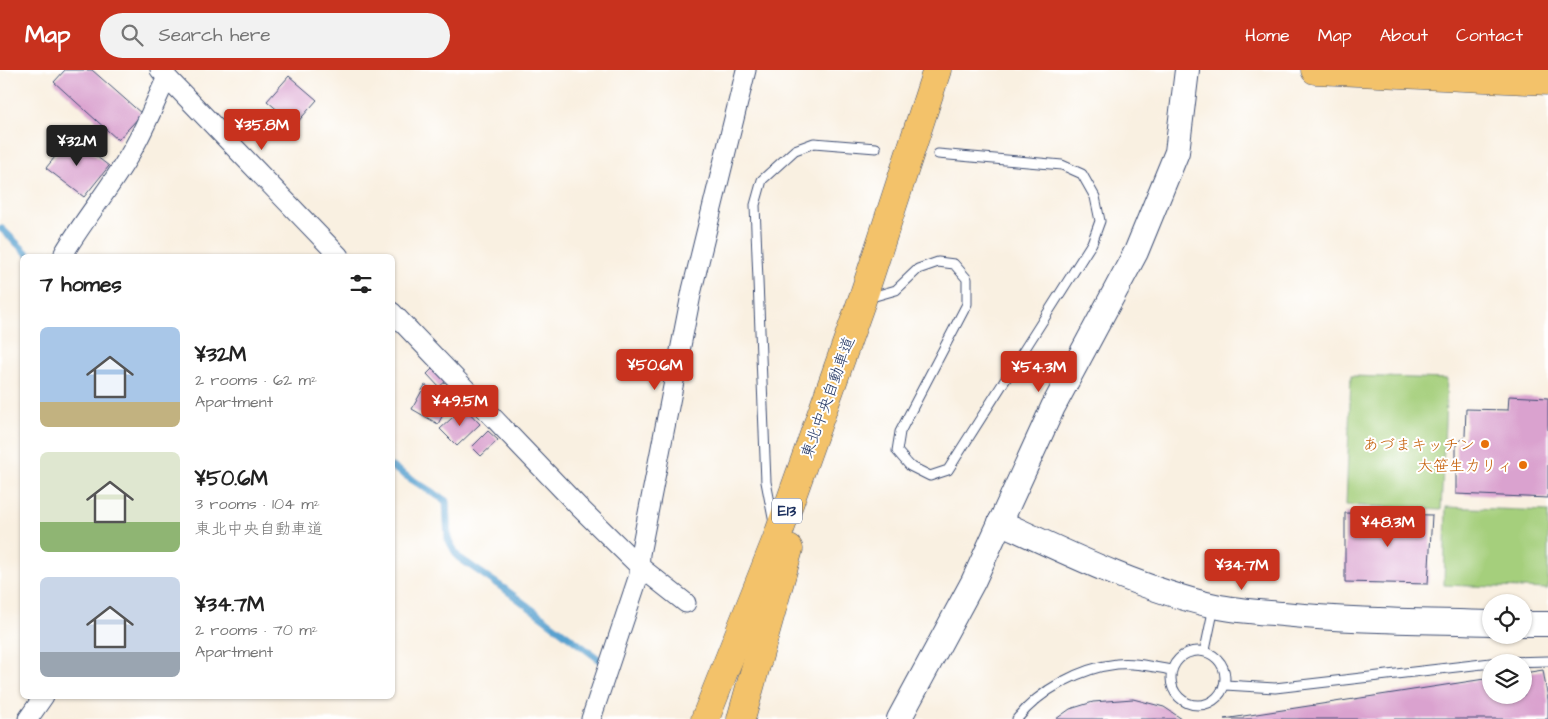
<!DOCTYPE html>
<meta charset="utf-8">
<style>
:root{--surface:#fff;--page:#f2f2f2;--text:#222;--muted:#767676;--accent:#c8321e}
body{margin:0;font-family:"Architects Daughter","Klee One",sans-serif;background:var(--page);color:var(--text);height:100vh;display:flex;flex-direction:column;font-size:19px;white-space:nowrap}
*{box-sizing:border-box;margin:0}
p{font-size:16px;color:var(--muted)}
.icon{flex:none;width:28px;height:28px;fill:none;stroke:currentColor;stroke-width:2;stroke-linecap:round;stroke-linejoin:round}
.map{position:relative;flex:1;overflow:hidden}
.drawer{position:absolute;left:20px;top:184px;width:375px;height:445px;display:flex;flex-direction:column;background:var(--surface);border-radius:8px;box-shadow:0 1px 4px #0004}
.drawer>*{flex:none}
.controls{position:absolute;left:1482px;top:524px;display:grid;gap:10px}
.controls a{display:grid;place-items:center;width:50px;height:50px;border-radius:50%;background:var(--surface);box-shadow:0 1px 4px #0004;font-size:25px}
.price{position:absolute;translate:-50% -42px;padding:0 11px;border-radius:5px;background:var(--accent);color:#fff;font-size:16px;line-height:32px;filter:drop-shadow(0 1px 2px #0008)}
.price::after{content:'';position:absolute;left:50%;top:30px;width:15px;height:11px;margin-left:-8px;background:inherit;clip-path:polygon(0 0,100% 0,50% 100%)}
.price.on{background:#222;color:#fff}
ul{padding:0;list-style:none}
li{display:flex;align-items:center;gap:15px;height:125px;padding:0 20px}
li span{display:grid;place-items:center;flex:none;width:140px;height:100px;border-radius:8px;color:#555}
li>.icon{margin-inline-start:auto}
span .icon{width:60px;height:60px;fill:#fffc;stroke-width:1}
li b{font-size:21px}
h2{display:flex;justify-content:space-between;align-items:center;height:60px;padding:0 20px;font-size:21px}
header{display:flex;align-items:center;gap:30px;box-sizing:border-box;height:70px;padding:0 25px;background:var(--accent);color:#fff}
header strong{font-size:24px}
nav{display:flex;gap:28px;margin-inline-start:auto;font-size:18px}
.search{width:350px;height:45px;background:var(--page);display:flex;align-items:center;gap:12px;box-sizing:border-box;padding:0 18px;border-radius:28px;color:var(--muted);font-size:19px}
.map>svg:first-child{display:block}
.green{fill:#a5cf7b;stroke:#607f6c}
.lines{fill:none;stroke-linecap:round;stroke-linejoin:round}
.stream{stroke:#58a1cf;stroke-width:7}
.building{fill:#daa2cf}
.service-casing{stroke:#3c4c72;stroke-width:11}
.minor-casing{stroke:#3c4c72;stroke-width:21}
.tertiary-casing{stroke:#3c4c72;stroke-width:26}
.primary-casing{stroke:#3c4c72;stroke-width:29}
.motorway-casing{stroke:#3c4c72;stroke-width:29}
.service{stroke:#fff;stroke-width:9}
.minor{stroke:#fff;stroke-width:19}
.tertiary{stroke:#fff;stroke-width:24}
.primary{stroke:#f3c26a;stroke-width:28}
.motorway{stroke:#f3c26a;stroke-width:28}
.food-dot{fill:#e8710a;stroke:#fff;stroke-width:2}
.labels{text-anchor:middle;stroke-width:4;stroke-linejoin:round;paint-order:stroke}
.shield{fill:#fff;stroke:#5f6d8e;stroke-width:1}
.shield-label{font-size:15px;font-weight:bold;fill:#1b2f5e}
.street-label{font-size:16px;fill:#1b2f5e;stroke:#fff}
.food-label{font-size:16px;fill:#c56008;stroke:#fff;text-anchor:end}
</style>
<header>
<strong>Map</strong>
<div class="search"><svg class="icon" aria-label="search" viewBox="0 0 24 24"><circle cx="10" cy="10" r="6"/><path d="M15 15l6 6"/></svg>Search here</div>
<nav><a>Home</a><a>Map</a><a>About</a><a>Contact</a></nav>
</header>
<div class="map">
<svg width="1548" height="649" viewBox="0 0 1548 649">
<rect width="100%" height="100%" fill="#fff"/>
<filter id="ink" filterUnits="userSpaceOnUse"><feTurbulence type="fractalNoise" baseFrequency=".02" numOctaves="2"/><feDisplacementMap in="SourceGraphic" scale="10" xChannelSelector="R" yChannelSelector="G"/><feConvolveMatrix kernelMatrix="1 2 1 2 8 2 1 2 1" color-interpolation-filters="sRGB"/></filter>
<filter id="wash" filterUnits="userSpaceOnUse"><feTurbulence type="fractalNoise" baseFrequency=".0096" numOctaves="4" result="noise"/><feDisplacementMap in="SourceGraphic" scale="20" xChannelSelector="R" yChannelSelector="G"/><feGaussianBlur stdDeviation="1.12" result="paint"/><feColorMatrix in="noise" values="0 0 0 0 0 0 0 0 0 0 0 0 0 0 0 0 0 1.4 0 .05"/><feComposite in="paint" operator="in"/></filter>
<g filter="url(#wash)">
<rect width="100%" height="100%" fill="#f9f0e1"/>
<g class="green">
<polygon points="1351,306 1447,309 1441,440 1346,435"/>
<polygon points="1446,437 1548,441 1548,519 1444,515"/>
</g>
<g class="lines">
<g class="stream">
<polyline points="2,159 30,186"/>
<polyline points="392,397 446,431 448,469 458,487 506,520 600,590"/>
</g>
</g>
<g id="blocks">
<g class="building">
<polygon points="65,0 92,0 142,44 118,70 54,12"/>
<polygon points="289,6 317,30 295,55 267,31"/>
<polygon points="71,67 109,96 84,127 46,98"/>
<polygon points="433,298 446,311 439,317 427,304"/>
<polygon points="425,315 451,330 438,354 412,339"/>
<polygon points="1509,326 1548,328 1548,428 1456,424 1456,375 1465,366 1466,339 1508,340"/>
<polygon points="464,337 480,354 457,376 440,359"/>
<polygon points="488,361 498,370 481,386 472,377"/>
<polygon points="1345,443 1432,445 1428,514 1345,512"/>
<polygon points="1543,600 1548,630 1548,649 1224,649 1491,608 1491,625 1524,625 1524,603"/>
<polygon points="1133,629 1164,637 1182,649 1056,649 1070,639 1093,632"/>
</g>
</g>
</g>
<g filter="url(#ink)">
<use href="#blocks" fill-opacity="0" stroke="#3c4c72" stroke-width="1"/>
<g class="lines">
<defs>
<g id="service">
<polyline points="868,228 896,220 918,199 938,192 954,194 967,209 967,234 900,362 897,381 910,396 930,406 948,400 1092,173 1100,151 1095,127 1082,104 1062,95 938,84"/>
<polyline points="774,453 766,412 755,135 762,110 795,80 814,73 876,78"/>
<polyline points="1205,580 1214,537"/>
<circle cx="1198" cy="608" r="27"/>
<polyline points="1504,592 1548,591"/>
<polyline points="1225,615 1275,618 1491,593"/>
<path d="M 1017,649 C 1040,620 1080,598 1117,594 C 1135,592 1154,597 1171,600"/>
</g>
<g id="minor">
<polyline points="160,0 339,186"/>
<path d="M 64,183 C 86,146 114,114 134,77 C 147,54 156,30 167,7"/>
<polyline points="392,242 579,437 639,496 686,533"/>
<polyline points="28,649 44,626"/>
<polyline points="591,649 639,505 640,484 692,220 746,0"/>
</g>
<g id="tertiary">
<path d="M 1000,452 C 1067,483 1143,520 1215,536 C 1237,541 1260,542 1283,544 C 1352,551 1422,551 1491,553"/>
<polyline points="1524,554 1548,554"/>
<polyline points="899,649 973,512 1053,337 1136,182 1177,82 1187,0"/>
</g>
<polyline id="primary" points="1315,0 1548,11"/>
<g id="motorway">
<polyline points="705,649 777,468 862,230 937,0"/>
<polyline points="741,649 789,479"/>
</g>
</defs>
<use href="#service" class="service-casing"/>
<use href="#minor" class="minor-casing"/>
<use href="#tertiary" class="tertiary-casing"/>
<use href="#primary" class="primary-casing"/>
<use href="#motorway" class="motorway-casing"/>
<use href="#service" class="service"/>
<use href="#minor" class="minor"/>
<use href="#tertiary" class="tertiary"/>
<use href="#primary" class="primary"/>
<use href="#motorway" class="motorway"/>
</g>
</g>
<g class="food-dot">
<circle cx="1485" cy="374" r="5"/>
<circle cx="1523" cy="395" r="5"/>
</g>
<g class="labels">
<rect class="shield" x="772" y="428.5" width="30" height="25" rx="4"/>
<g class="shield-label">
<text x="787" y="446">E13</text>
</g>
<g class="street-label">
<text transform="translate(827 327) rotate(-70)" y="6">東北中央自動車道</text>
</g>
<g class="food-label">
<text x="1475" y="380">あづまキッチン</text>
<text x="1513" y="401">大笹生カリィ</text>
</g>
</g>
</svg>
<div class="controls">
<a><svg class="icon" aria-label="locate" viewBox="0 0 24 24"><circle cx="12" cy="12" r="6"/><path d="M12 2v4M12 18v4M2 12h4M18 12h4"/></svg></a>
<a><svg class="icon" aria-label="layers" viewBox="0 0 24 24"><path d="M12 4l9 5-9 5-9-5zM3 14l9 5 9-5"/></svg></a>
</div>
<b class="price" style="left:262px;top:81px">¥35.8M</b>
<b class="price on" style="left:77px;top:97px">¥32M</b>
<b class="price" style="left:655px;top:321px">¥50.6M</b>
<b class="price" style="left:1039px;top:323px">¥54.3M</b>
<b class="price" style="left:460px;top:357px">¥49.5M</b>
<b class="price" style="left:1388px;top:478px">¥48.3M</b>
<b class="price" style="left:1242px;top:521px">¥34.7M</b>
<section class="drawer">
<h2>7 homes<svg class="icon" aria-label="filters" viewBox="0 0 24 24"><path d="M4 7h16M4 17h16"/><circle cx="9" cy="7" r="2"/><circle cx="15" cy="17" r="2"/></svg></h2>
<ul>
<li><span style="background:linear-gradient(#a9c7e8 75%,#c2b280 0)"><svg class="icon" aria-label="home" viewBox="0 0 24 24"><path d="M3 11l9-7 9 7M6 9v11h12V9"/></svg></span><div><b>¥32M</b><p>2 rooms · 62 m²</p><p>Apartment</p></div></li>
<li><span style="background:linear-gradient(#dfe7d0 70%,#8fb573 0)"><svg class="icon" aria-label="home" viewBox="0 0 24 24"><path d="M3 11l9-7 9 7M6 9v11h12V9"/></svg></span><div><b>¥50.6M</b><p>3 rooms · 104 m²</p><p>東北中央自動車道</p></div></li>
<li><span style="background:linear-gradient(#c9d6e8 75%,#9aa5b1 0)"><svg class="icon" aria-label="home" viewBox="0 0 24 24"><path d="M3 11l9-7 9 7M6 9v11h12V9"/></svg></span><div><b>¥34.7M</b><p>2 rooms · 70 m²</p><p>Apartment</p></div></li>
</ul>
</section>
</div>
